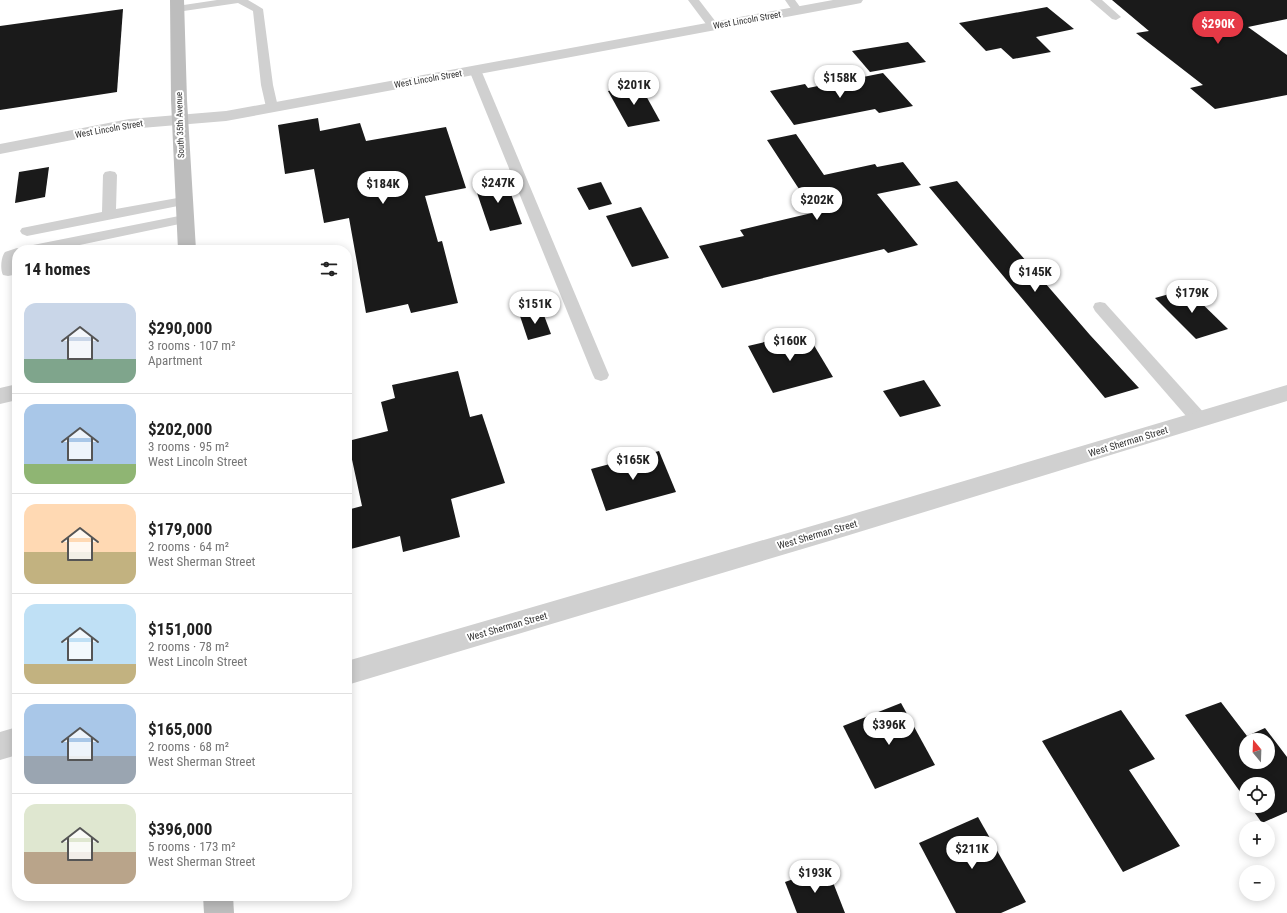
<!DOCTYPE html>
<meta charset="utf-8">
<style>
:root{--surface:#fff;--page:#f6f6f6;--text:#222;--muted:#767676;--line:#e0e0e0;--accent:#e63946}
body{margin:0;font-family:"Roboto Condensed",sans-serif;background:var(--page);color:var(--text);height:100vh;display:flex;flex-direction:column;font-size:15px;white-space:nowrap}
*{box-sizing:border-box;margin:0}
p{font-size:13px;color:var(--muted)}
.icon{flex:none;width:22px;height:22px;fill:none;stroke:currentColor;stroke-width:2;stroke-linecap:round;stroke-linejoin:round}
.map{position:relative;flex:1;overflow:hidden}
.side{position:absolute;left:12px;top:245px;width:340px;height:656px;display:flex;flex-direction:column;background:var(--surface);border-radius:16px;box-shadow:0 2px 10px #0003}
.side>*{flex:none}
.needle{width:26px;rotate:341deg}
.tools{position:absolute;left:1239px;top:733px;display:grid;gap:8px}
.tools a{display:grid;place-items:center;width:36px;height:36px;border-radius:50%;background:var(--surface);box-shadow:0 2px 10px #0003;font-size:20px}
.price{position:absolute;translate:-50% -34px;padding:0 9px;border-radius:14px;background:#fff;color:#222;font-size:13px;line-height:26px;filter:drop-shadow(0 1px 2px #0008)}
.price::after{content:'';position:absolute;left:50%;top:24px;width:12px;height:9px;margin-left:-6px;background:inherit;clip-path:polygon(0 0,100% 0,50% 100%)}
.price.selected{background:var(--accent);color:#fff}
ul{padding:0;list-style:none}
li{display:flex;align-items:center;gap:12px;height:100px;padding:0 12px}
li+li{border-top:1px solid var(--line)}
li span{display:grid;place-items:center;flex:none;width:112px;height:80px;border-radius:12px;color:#555}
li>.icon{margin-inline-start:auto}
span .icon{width:48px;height:48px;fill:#fffc;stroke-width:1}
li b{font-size:17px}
h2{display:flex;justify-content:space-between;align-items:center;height:48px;padding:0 12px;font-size:17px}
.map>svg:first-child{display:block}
.building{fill:#1a1a1a;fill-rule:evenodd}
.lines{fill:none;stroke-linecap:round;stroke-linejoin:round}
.service{fill:#d0d0d0;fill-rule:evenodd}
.minor{fill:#d0d0d0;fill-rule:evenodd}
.tertiary{fill:#d0d0d0;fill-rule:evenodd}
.secondary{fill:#bdbdbd;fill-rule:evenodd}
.labels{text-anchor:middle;stroke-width:4;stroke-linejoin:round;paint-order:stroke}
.far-street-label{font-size:9px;fill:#333;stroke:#fff}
.street-label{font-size:10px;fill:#333;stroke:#fff}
</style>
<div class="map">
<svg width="1287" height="913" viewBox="0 0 1287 913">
<rect width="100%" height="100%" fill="#fff"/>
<g class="building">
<polygon points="1112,0 1287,0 1287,19 1248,27 1287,55 1287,95 1215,109 1190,88 1203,85 1136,33 1149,31"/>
<polygon points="1047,7 1074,29 1036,37 1051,52 1013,59 1001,48 986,51 959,23"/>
<polygon points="123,9 117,92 0,110 0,26"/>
<polygon points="908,42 926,62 870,72 852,51"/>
<polygon points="883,73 913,106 879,113 875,109 794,125 770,91 805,84 808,88"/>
<polygon points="640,85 660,121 628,127 608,91"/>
<polygon points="318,118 320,131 360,123 366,141 446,127 466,188 425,196 438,242 442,241 458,303 411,313 408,304 366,313 349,218 324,223 314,169 285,174 278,125"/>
<polygon points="796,134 824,175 875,164 877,167 903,162 921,185 877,194 918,245 888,253 884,249 722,288 699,246 744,236 740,230 816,212 797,186 767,140"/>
<polygon points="49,167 45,197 15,203 19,172"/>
<polygon points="505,178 522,224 490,231 474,184"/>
<polygon points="957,181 1090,335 1139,388 1105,398 929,187"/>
<polygon points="601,182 612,204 589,210 577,188"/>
<polygon points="641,207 669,258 632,267 606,216"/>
<polygon points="1187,289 1228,329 1196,339 1155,298"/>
<polygon points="542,310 551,334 528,340 520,316"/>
<polygon points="806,332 833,377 773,393 748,346"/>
<polygon points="458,371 470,417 482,414 505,483 451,499 460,537 403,552 400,536 347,550 347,510 362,506 348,441 388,431 381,402 395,398 392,385"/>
<polygon points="924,380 941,406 900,417 883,391"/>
<polygon points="659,451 676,492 606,511 591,469"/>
<path d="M 1221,702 L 1247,736 L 1265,728 L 1287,757 L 1287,812 L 1262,823 L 1250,806 L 1268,806 L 1268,784 L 1246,784 L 1246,800 L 1185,715 ZM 1246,740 L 1268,740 L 1268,762 L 1246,762 Z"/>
<polygon points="901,703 935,765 875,789 843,726"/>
<polygon points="1121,710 1155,759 1129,770 1180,846 1123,872 1042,741"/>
<polygon points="978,817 1026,902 1001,913 956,913 919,843"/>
<polygon points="827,867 845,913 797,913 785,882"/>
</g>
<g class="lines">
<g class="service">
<polygon points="217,0 248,0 263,9 273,85 278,107 276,110 272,111 266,107 261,85 253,11 238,3 177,12 172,9 177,6"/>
<polygon points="688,0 699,0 719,26 717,28 709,28"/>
<polygon points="785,0 795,0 803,11 798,14 794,13"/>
<polygon points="1090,0 1102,0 1121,17 1116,20 1112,19"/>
<polygon points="475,67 481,70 609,375 607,379 601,381 595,379 593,375 469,70"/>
<polygon points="110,171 115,172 117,175 116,209 183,197 188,198 190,201 188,204 183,205 27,236 22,234 20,231 22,228 102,212 103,175 105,172"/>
<polygon points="184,215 189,216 191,219 189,222 56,250 26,250 28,247 33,245"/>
<path d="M 17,248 L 22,250 L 17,250 L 15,271 L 13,275 L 8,276 L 3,275 C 0,269 1,257 5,252 Z"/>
<polygon points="1100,302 1105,303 1205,414 1207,419 1205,424 1199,425 1193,424 1095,311 1093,307 1095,303"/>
</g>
<g class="minor">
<polygon points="17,384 17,400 0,404 0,388"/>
<polygon points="1287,385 1287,401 846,536 347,685 347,661 846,516"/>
<polygon points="17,727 17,755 0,760 0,732"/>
</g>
<polygon class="tertiary" points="833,0 863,0 861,3 856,4 226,121 129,129 0,154 0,144 129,119 226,111"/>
<g class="secondary">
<polygon points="170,0 184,0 187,100 196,250 178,250 171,100"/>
<polygon points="203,896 233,896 234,913 204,913"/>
</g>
</g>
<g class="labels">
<g class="far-street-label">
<text transform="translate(747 20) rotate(-10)" y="3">West Lincoln Street</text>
<text transform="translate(428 79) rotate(-10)" y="3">West Lincoln Street</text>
<text transform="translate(180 125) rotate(-92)" y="3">South 35th Avenue</text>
<text transform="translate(109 129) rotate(-10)" y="3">West Lincoln Street</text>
</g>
<g class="street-label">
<text transform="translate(1128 441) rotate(-17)" y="4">West Sherman Street</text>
<text transform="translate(817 534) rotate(-16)" y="4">West Sherman Street</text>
<text transform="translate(507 626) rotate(-16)" y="4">West Sherman Street</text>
</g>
</g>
</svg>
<div class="tools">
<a><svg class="needle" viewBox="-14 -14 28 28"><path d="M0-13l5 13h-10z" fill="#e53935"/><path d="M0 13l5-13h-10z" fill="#767676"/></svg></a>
<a><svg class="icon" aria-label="locate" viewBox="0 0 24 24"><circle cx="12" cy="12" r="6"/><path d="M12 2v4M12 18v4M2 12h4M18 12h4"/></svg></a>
<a>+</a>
<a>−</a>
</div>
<b class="price selected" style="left:1218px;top:45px">$290K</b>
<b class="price" style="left:840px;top:99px">$158K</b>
<b class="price" style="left:634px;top:106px">$201K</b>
<b class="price" style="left:498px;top:204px">$247K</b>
<b class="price" style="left:383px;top:205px">$184K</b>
<b class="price" style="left:817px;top:221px">$202K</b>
<b class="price" style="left:1035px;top:293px">$145K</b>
<b class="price" style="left:1192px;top:314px">$179K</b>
<b class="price" style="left:535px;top:325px">$151K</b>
<b class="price" style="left:790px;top:362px">$160K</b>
<b class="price" style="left:633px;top:481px">$165K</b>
<b class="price" style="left:889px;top:746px">$396K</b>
<b class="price" style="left:972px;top:870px">$211K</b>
<b class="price" style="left:815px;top:894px">$193K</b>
<section class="side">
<h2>14 homes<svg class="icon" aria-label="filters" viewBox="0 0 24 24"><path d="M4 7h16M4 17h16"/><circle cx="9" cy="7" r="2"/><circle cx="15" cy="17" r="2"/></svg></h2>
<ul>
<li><span style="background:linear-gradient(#c9d6e8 70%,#7fa58c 0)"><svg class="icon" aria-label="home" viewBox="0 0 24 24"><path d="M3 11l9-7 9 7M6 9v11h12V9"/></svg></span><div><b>$290,000</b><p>3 rooms · 107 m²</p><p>Apartment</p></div></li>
<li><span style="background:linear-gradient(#a9c7e8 75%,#8fb573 0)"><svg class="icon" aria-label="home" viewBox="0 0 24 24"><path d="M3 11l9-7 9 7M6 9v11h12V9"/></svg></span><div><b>$202,000</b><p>3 rooms · 95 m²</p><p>West Lincoln Street</p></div></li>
<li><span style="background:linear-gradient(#ffd9b3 60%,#c2b280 0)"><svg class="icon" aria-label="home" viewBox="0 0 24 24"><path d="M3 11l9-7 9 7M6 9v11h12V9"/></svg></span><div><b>$179,000</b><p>2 rooms · 64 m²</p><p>West Sherman Street</p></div></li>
<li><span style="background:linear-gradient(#bfe0f5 75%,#c2b280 0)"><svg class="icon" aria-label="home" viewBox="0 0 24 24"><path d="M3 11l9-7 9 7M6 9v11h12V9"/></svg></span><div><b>$151,000</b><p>2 rooms · 78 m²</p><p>West Lincoln Street</p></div></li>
<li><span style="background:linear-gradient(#a9c7e8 65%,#9aa5b1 0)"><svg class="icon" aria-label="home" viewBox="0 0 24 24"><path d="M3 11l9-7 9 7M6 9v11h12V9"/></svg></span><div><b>$165,000</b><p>2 rooms · 68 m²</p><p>West Sherman Street</p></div></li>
<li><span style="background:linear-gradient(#dfe7d0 60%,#b9a48a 0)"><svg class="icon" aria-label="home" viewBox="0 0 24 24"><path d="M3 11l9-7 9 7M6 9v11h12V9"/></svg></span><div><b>$396,000</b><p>5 rooms · 173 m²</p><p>West Sherman Street</p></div></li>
</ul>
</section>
</div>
